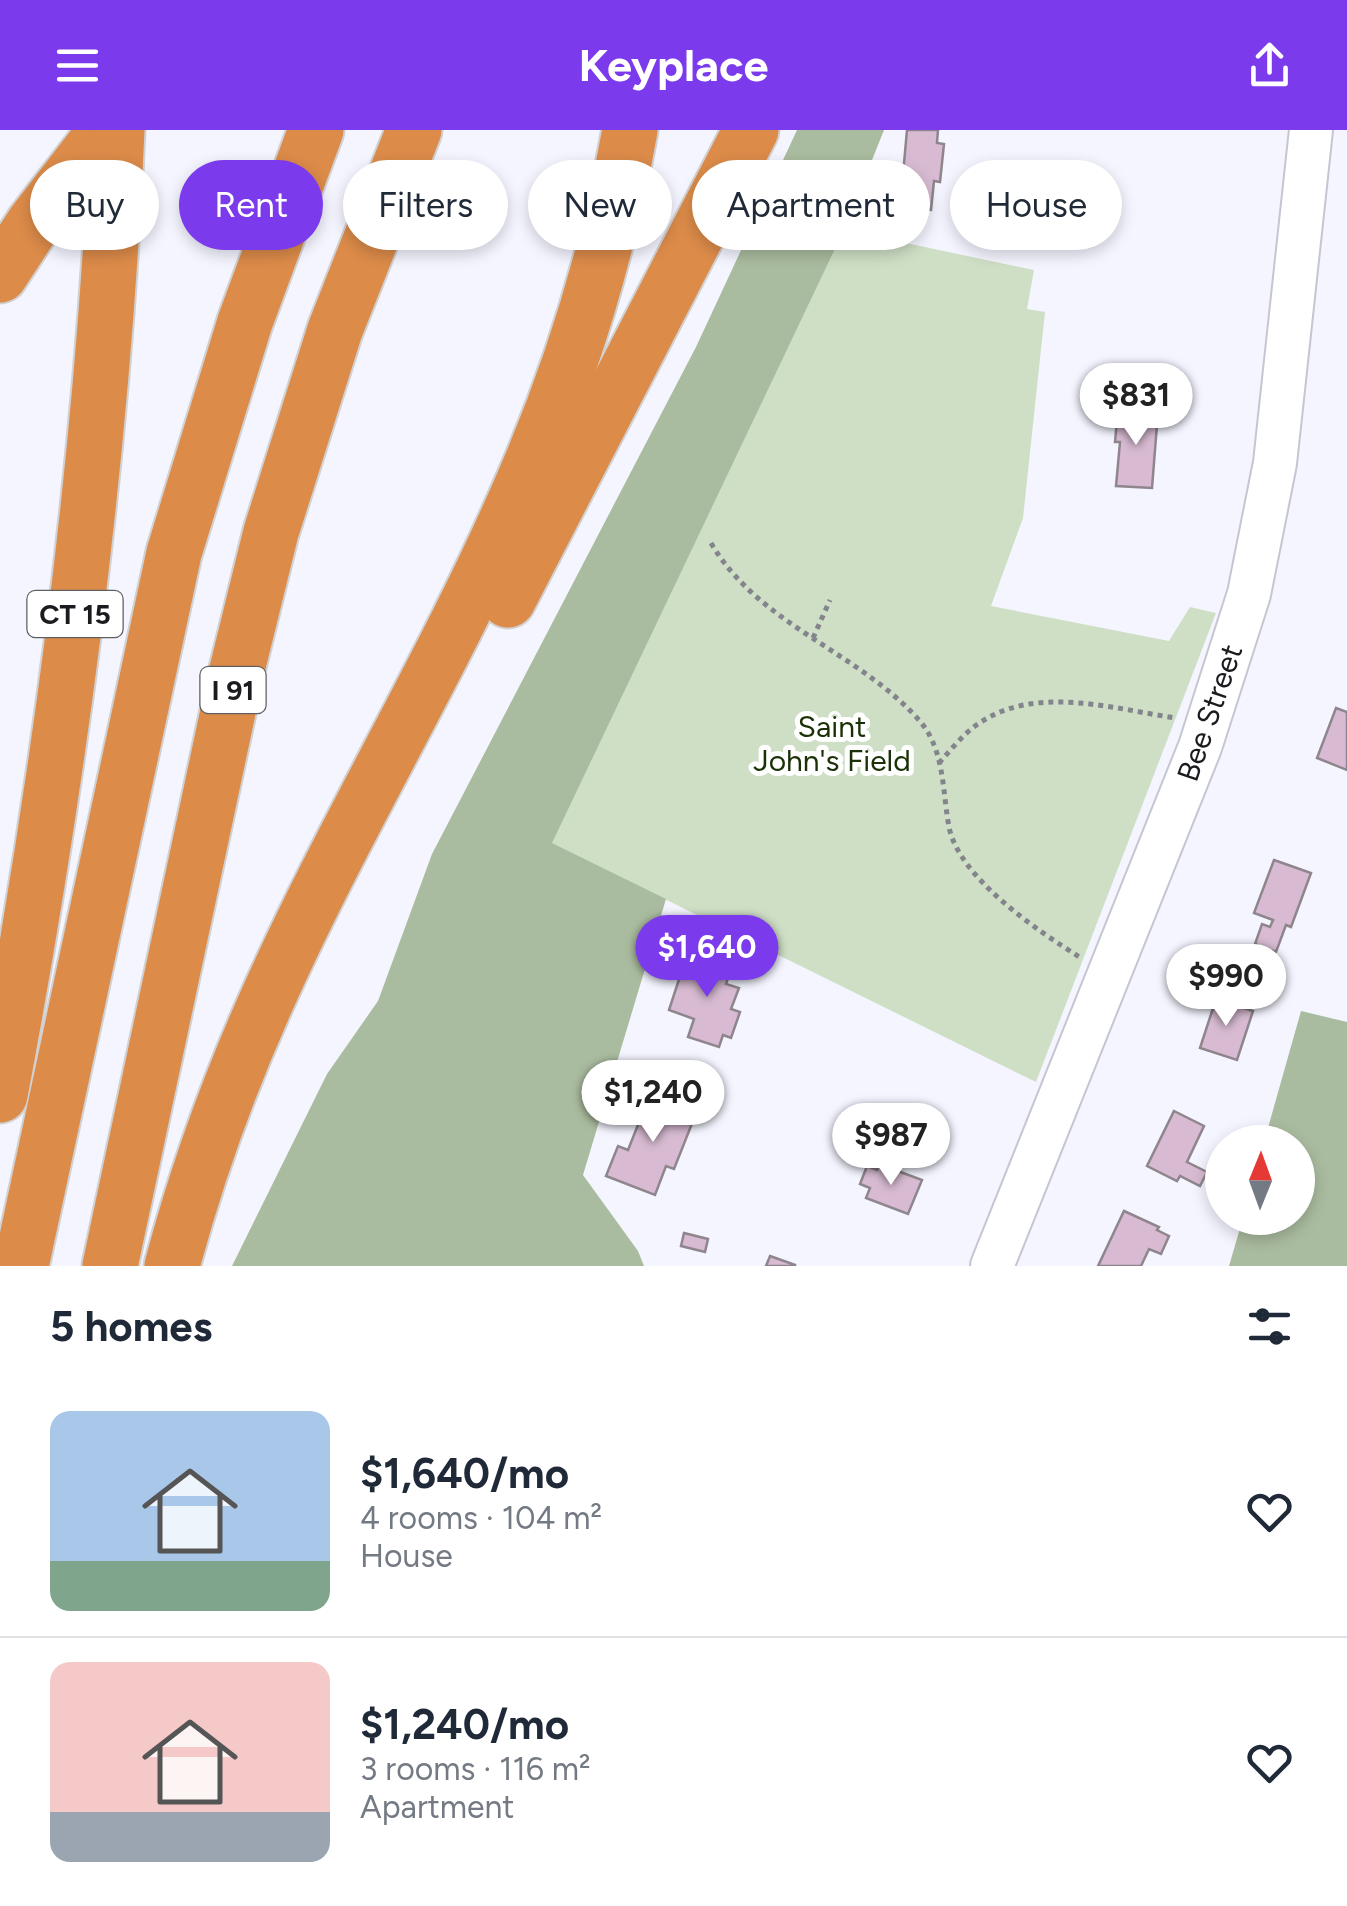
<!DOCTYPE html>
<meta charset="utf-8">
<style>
:root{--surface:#fff;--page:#f6f6f7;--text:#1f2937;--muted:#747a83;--line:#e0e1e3;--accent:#7c3aed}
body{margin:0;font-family:Figtree,sans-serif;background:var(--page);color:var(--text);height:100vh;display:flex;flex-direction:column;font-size:38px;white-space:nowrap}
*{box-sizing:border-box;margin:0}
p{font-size:32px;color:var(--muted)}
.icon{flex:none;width:55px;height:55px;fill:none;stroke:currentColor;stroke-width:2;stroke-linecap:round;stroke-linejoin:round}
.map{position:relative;height:1136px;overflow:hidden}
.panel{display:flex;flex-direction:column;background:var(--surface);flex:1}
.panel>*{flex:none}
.banner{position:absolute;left:30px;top:30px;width:1288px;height:90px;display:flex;gap:20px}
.needle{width:65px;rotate:1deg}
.buttons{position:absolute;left:1205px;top:995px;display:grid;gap:20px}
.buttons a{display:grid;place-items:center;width:110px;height:110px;border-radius:50%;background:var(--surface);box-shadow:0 5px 15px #0003;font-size:50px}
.price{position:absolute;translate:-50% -85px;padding:0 22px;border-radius:35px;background:#fff;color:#222;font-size:32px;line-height:65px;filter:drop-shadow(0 2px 5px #0008)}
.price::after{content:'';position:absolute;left:50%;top:60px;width:30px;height:22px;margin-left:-15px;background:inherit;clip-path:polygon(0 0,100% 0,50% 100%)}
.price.selected{background:var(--accent);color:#fff}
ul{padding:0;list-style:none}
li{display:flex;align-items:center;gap:30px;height:250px;padding:0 50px}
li+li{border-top:2px solid var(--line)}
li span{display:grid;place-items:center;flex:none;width:280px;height:200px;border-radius:20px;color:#555}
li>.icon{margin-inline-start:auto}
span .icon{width:120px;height:120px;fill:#fffc;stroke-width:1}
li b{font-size:42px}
h2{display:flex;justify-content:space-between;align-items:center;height:120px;padding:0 50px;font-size:42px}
.tag{padding:0 35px;border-radius:45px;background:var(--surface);box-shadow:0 5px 15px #0003;font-size:35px;line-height:90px}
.tag.selected{background:var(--accent);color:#fff}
header{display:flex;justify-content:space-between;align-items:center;height:130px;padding:0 50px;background:var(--accent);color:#fff;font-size:45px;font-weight:700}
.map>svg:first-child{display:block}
.green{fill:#cfdfc5}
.forest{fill:#aabc9f}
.building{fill:#d8bbd2;stroke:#8e868c;stroke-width:2.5}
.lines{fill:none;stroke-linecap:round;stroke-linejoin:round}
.tertiary-casing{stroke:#c5c6d0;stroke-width:46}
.motorway-casing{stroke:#d1d1d2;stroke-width:59}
.path{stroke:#84858c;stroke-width:5;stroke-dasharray:5 5;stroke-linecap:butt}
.tertiary{stroke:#fff;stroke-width:42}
.motorway{stroke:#dc8b49;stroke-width:55}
.labels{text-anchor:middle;stroke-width:10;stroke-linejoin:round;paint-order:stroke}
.shield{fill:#fff;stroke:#5f5f62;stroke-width:2.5}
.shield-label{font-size:28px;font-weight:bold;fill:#1b1b1f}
.street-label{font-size:30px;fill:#1b1b1f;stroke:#fff}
.park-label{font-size:30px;fill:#193104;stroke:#fff}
</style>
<header><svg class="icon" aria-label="menu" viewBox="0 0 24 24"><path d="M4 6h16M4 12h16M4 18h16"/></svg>Keyplace<svg class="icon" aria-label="share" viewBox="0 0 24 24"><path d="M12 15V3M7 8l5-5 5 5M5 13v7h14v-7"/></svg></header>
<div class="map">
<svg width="1347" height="1136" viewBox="0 0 1347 1136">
<rect width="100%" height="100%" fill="#f4f5ff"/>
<polygon class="green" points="844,100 1034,140 1027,179 1045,182 1023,388 991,476 1169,511 1190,477 1216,483 1036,952 551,713"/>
<g class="forest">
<polygon points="797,0 884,0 844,100 552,713 666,769 583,1045 638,1121 644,1136 232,1136 327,944 378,871 432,724 696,217"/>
<polygon points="1301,881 1347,892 1347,1136 1229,1136 1243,1088 1298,1088 1298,1012 1264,1012"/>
</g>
<g class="building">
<polygon points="907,0 938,0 937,13 944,14 940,52 934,51 931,80 900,78"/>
<polygon points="1118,279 1158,282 1152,358 1116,356 1120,312 1115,312"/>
<polygon points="1336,578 1347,582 1347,640 1317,628"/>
<polygon points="1274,730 1311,743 1291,797 1286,795 1276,822 1255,814 1262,794 1270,797 1273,790 1254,783"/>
<polygon points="693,823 732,836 726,854 739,858 731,879 740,882 731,908 723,905 719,917 688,907 694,889 669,880 684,834 688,835"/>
<polygon points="1216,869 1253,881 1237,930 1200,918"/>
<polygon points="651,962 697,981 674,1039 666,1036 655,1065 606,1046 618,1016 628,1020"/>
<polygon points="1174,981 1204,996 1187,1032 1207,1042 1200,1056 1180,1046 1177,1051 1147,1036"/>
<polygon points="879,1034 922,1050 908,1084 866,1068 870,1058 860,1054 867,1036 877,1040"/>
<polygon points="1124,1081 1159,1097 1157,1100 1169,1106 1161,1124 1149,1119 1141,1136 1098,1136"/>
<polygon points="684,1103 708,1109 705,1122 681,1116"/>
<polygon points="770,1126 795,1135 795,1136 766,1136"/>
</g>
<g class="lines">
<defs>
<polyline id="tertiary" points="992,1136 1200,617 1249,464 1275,333 1311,0"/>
<g id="motorway">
<polyline points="0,145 34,93 106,0"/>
<polyline points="508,470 751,0"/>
<path d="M 0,965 C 60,647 103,324 117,0"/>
<polyline points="21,1136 174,423 245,192 316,0"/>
<polyline points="110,1136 236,544 271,402 335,200 414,0"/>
<path d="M 172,1136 C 196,1046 228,957 266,872 C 344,696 446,532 522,355 C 572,241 608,122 630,0"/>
</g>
</defs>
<use href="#tertiary" class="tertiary-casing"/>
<use href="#motorway" class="motorway-casing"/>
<g class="path">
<path d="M 711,413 C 759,495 857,521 918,589 C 945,618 942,660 949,697 C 959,748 1038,801 1081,828"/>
<polyline points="813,508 830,470"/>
<path d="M 939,633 C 951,620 963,604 978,594 C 1035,554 1113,579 1176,588"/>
</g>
<use href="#tertiary" class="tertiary"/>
<use href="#motorway" class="motorway"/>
</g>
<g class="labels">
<g class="shield">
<rect x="27.5" y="461" width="95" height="46" rx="8"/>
<rect x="200.5" y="537" width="65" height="46" rx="8"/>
</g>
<g class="shield-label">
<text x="75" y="494">CT 15</text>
<text x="233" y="570">I 91</text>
</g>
<g class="street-label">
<text transform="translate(1210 583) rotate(-71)" y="10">Bee Street</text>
</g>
<g class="park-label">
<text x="832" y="607">Saint<tspan x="832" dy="34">John's Field</tspan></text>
</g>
</g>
</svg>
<div class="buttons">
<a><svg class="needle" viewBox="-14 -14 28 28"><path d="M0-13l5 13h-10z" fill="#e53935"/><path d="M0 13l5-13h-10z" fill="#747a83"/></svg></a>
</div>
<b class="price" style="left:1136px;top:318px">$831</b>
<b class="price selected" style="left:707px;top:870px">$1,640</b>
<b class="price" style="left:1226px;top:899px">$990</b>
<b class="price" style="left:653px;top:1015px">$1,240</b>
<b class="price" style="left:891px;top:1058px">$987</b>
<div class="banner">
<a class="tag">Buy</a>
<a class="tag selected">Rent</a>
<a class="tag">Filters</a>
<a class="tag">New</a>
<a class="tag">Apartment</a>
<a class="tag">House</a>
</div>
</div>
<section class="panel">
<h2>5 homes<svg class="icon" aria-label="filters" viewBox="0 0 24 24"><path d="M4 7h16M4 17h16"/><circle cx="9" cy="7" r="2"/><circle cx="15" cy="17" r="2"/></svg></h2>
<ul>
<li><span style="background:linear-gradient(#a9c7e8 75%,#7fa58c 0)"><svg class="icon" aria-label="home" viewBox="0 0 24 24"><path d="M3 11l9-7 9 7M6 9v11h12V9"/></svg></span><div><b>$1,640/mo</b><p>4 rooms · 104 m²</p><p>House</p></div><svg class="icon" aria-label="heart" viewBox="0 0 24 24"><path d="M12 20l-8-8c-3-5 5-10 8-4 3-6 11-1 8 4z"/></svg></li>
<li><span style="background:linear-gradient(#f6c9c9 75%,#9aa5b1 0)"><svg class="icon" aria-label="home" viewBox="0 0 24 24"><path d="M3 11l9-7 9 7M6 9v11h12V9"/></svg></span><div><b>$1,240/mo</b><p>3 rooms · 116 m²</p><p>Apartment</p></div><svg class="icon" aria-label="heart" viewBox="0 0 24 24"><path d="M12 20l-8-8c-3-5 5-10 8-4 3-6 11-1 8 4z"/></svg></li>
</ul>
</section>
